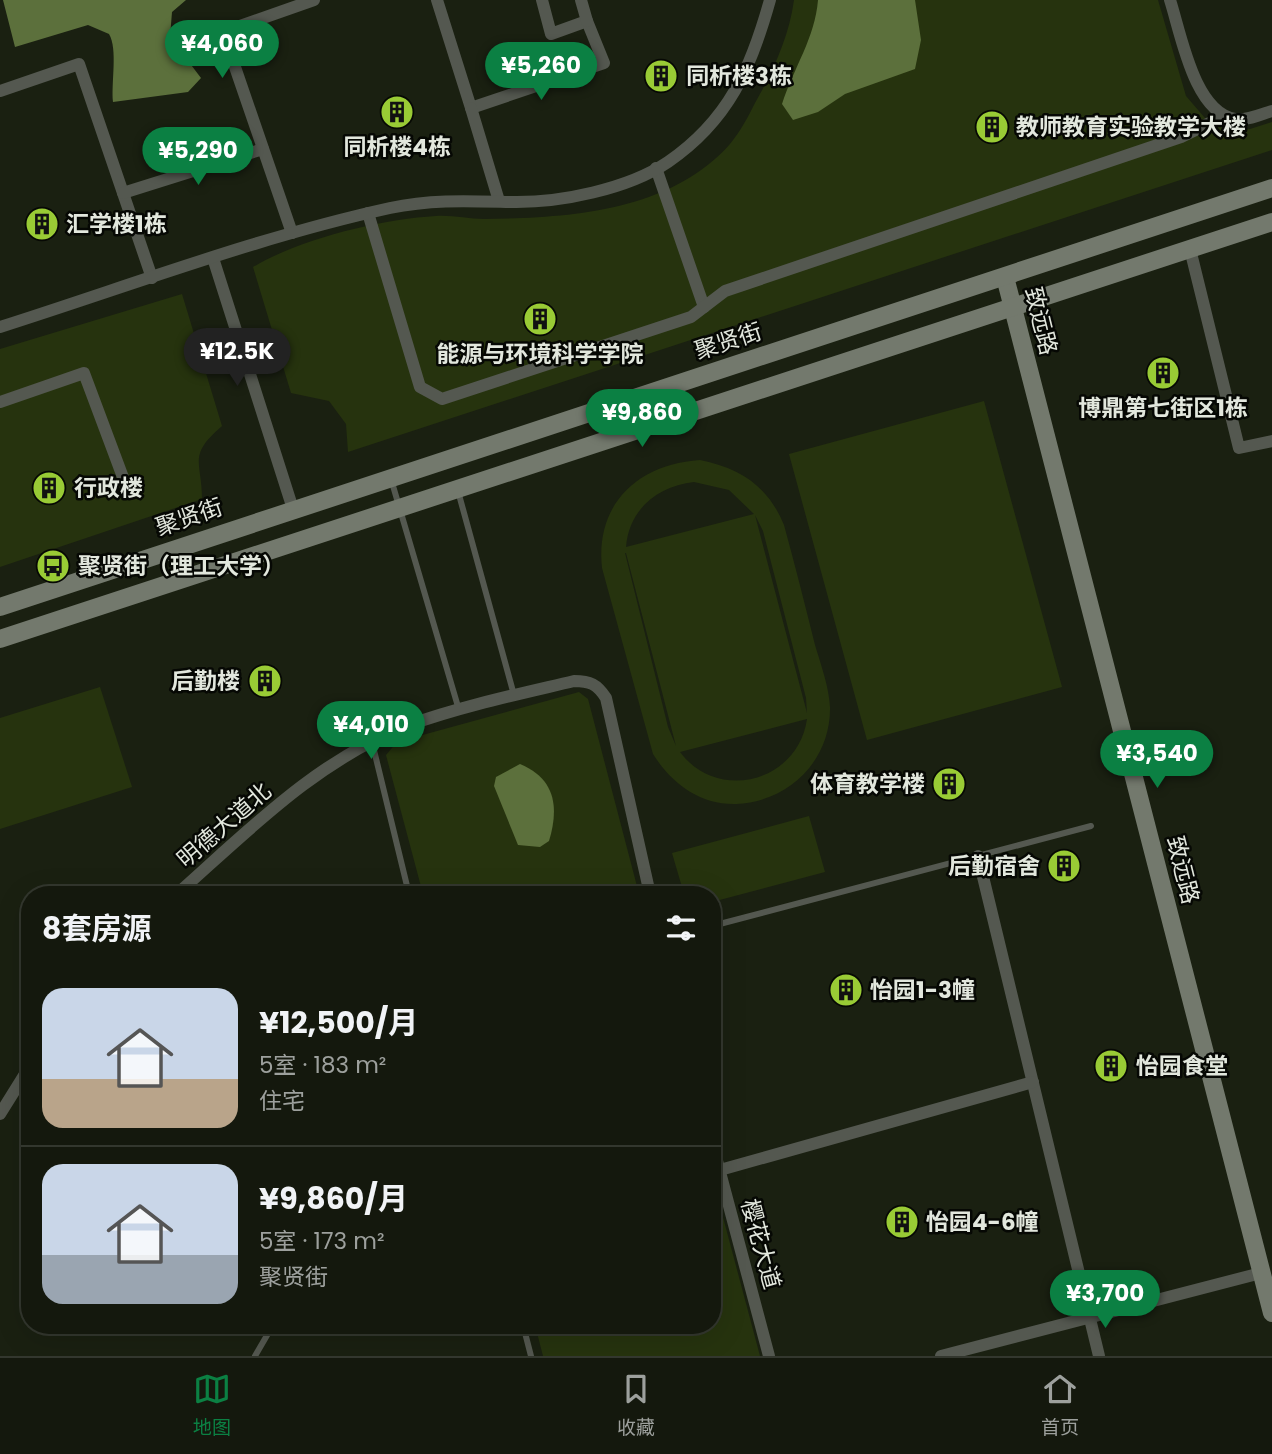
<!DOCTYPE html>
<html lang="zh">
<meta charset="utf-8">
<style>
:root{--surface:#14180d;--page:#21251b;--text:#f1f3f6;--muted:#9da09d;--line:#33372e;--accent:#0b8043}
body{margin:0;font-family:Poppins,"Noto Sans SC",sans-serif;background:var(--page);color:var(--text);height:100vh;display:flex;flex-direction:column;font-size:26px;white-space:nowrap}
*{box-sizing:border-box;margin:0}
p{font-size:23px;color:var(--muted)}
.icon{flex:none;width:38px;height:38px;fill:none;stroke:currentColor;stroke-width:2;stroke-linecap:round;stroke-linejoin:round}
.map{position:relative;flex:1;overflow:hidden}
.side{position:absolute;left:21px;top:886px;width:700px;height:448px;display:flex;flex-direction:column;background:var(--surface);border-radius:28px;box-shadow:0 7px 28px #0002,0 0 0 2px var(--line)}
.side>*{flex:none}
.price{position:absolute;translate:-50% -60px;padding:0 16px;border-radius:24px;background:var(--accent);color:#fff;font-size:23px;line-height:46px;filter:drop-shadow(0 2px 4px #0008)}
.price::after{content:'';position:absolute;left:50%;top:42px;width:21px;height:16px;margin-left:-10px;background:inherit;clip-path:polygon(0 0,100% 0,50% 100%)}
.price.current{background:#222;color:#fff}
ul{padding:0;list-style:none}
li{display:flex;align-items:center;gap:21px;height:175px;padding:0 21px}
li+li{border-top:2px solid var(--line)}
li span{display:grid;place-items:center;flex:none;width:196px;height:140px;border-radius:21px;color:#555}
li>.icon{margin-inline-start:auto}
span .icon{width:84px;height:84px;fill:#fffc;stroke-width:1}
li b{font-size:30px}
h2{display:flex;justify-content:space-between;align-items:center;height:84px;padding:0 21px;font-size:30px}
.tabs{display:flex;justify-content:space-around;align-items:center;height:98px;border-top:2px solid var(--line);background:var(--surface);font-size:19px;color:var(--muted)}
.tabs a{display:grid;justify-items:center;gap:4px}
.tabs .current{color:var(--accent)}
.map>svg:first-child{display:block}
.green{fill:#26330e;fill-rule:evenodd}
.water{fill:#5c703c}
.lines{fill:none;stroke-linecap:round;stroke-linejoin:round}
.lane{stroke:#545850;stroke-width:6}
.street{stroke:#545850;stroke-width:12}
.secondary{stroke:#73796d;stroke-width:18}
.labels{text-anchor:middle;stroke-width:5;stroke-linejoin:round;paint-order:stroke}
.poi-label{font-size:23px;font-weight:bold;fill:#e2e7dd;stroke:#060804;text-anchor:start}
.street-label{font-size:23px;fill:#e2e7dd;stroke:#060804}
</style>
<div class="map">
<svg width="1272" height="1356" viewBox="0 0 1272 1356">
<rect width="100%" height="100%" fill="#1a2011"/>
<g class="green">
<path d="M 794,0 L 1158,0 L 1186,96 L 1211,125 L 1250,129 L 1272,122 L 1272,150 L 348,452 L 346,424 L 329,401 L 291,393 L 253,267 C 300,239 381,219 436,216 C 452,215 468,219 484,219 C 568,218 670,212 730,144 C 740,132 748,117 755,103 C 773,71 789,37 794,0 Z"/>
<path d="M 182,294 L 222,426 C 187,456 202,461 202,499 L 0,567 L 0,349 Z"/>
<polygon points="984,401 1062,687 867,740 789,454"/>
<path d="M 700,460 C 740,468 768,486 784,525 C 795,565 805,605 815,645 C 821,665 829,687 830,707 C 831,761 788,802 736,804 C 700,805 671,783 653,754 L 602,568 C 595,503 639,464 700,460 ZM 694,482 L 729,490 L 754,514 L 626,547 C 629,509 658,486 694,482 ZM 755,515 L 763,531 L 806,698 L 807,713 ZM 625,553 L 626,553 L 676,746 L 668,727 ZM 807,719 C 798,782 718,803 680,752 Z"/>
<polygon points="100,687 132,787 0,829 0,718"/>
<polygon points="579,692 588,699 639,894 423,894 386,755 397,742"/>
<polygon points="809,816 825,872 712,902 712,894 684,894 672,853"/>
<polygon points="712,1176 760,1356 543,1356 535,1325 712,1325"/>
</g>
<g class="water">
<path d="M 3,0 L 186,0 L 172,12 L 170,37 L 201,78 L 188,92 L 113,102 C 111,83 118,49 109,34 L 88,25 L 15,47 Z"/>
<path d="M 818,0 L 915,0 L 921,40 L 915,69 L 845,94 L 818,112 L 793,120 L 782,104 C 794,67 815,38 818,0 Z"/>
<path d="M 520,764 C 556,779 559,808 549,841 L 540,847 L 518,845 L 494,786 L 496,777 Z"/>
</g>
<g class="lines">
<g class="lane">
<polyline points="391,479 459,710"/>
<polyline points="458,491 514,695"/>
<polyline points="372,742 409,894"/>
<polyline points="712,926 1091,826"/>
<polyline points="523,1325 531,1356"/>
<polyline points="255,1356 273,1325"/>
</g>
<g class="street">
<polyline points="437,0 471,108 604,63 587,21 551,34 542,0"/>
<polyline points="581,0 587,21"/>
<path d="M 1170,0 C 1181,34 1194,112 1235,119 C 1247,121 1261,114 1272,111"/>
<polyline points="0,91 79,64 152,278"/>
<polyline points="471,108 499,201"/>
<polyline points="656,168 704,307"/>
<polyline points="123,193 263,149"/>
<polyline points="368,213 420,387 442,399 691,317 725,291 1181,137 1224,116"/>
<polyline points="292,233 223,32 314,0"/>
<polyline points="1190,249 1239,448 1272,441"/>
<polyline points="213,258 293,509"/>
<path d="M 0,327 C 129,286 258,237 390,208 C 432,199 470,201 511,202 C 560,203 628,189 668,162 C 729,120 751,68 770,0"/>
<polyline points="0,402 84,373 127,488"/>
<polyline points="978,856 1099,1356"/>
<path d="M 177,894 C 248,831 318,759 409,725 C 462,706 519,694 574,681 C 590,681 597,684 606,698 L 650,894"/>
<polyline points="0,1114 30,1066"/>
<polyline points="712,1142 769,1356"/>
<polyline points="720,1170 1033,1082"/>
<polyline points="941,1356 1261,1273"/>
</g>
<g class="secondary">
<polyline points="1005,277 1272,1313"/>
<polyline points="0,607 1272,188"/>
<polyline points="0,639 1272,222"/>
</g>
</g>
<defs>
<symbol id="building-disc" viewBox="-11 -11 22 22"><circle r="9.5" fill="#99cb35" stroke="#060804"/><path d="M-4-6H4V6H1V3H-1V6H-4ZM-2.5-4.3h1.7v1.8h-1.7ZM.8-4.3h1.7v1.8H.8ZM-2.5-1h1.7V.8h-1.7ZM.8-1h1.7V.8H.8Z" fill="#111"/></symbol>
<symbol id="bus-disc" viewBox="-11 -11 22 22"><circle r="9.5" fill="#99cb35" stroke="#060804"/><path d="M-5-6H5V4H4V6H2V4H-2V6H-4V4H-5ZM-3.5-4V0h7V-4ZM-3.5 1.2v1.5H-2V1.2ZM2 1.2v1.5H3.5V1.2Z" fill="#111"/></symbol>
</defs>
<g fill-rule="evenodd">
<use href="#building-disc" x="642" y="57" width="38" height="38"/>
<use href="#building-disc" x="378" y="93" width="38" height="38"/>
<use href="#building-disc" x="973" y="108" width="38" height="38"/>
<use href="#building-disc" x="23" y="205" width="38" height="38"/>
<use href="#building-disc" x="521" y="300" width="38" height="38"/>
<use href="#building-disc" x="1144" y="354" width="38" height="38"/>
<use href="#building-disc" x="30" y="469" width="38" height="38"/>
<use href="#bus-disc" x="34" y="547" width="38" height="38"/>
<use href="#building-disc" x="246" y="662" width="38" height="38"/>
<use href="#building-disc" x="930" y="765" width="38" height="38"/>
<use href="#building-disc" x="1045" y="847" width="38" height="38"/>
<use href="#building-disc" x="827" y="971" width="38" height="38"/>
<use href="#building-disc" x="1092" y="1047" width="38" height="38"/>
<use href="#building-disc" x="883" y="1203" width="38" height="38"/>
</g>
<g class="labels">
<g class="poi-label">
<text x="686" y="84">同析楼3栋</text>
<text x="1016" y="135">教师教育实验教学大楼</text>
<text x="397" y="155" text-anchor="middle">同析楼4栋</text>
<text x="66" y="232">汇学楼1栋</text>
<text x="540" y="362" text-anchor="middle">能源与环境科学学院</text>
<text x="1163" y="416" text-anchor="middle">博鼎第七街区1栋</text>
<text x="74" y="496">行政楼</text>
<text x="78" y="574">聚贤街（理工大学）</text>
<text x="240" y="689" text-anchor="end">后勤楼</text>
<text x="925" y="792" text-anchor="end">体育教学楼</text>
<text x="1040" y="874" text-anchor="end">后勤宿舍</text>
<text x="870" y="998">怡园1-3幢</text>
<text x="1136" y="1074">怡园食堂</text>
<text x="926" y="1230">怡园4-6幢</text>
</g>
<g class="street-label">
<text transform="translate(1041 321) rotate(76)" y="8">致远路</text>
<text transform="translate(728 341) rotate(-18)" y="8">聚贤街</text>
<text transform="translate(189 517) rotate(-19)" y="8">聚贤街</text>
<text transform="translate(224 825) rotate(-41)" y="8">明德大道北</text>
<text transform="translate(1183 870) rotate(76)" y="8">致远路</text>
<text transform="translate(761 1244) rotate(75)" y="8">樱花大道</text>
</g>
</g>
</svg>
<b class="price" style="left:222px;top:80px">¥4,060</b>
<b class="price" style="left:541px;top:102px">¥5,260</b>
<b class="price" style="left:198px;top:187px">¥5,290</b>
<b class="price current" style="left:237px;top:388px">¥12.5K</b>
<b class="price" style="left:642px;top:449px">¥9,860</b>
<b class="price" style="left:371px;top:761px">¥4,010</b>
<b class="price" style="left:1157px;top:790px">¥3,540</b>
<b class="price" style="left:1105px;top:1330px">¥3,700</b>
<section class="side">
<h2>8套房源<svg class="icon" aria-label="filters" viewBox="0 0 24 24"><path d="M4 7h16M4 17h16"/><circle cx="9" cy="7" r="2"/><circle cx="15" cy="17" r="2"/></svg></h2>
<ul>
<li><span style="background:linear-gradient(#c9d6e8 65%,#b9a48a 0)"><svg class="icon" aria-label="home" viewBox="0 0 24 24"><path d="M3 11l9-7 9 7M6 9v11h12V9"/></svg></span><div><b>¥12,500/月</b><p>5室 · 183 m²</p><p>住宅</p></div></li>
<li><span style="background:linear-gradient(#c9d6e8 65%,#9aa5b1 0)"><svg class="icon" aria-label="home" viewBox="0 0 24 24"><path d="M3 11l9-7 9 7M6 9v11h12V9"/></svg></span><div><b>¥9,860/月</b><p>5室 · 173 m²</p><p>聚贤街</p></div></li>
</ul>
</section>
</div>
<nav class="tabs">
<a class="current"><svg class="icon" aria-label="map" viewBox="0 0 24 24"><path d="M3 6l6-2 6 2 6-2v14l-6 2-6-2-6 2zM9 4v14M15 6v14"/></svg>地图</a>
<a><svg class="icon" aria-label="saved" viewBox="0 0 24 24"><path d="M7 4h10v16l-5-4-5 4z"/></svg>收藏</a>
<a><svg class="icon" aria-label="home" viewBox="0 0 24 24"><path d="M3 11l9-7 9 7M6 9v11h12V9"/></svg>首页</a>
</nav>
